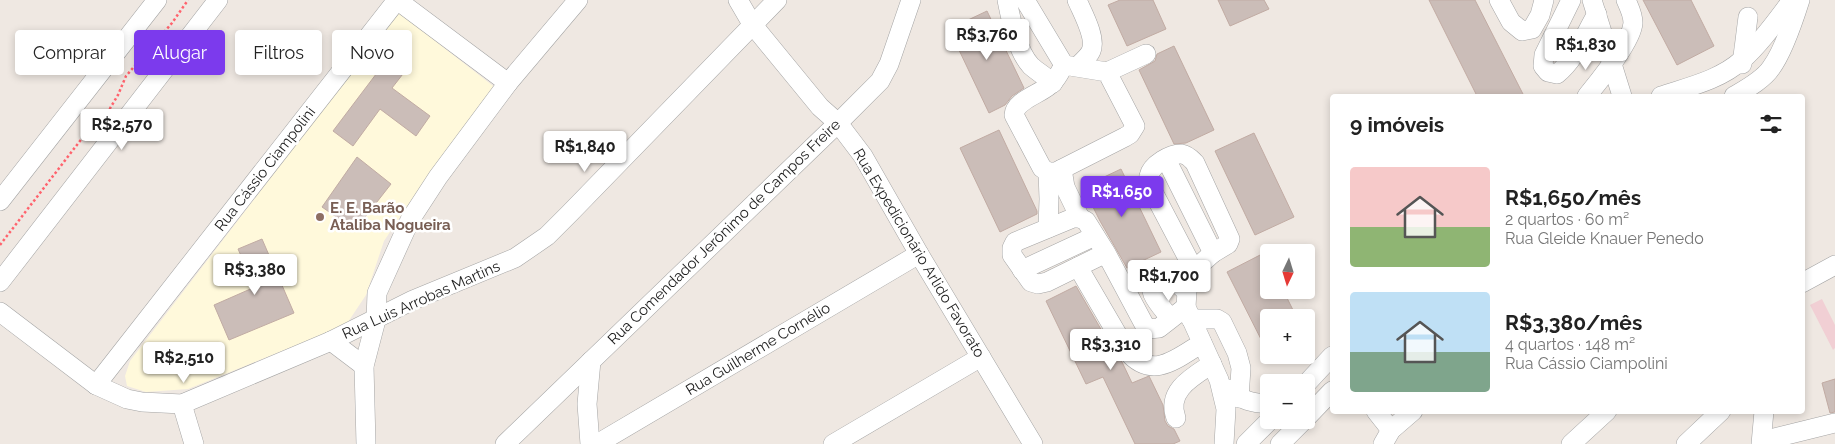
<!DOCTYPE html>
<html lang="pt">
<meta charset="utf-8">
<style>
:root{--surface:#fff;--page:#f6f6f6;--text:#222;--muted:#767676;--accent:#7c3aed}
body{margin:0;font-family:Raleway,sans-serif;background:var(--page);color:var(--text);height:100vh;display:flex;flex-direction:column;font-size:19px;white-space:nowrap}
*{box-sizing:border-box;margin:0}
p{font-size:16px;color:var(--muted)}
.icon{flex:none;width:28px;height:28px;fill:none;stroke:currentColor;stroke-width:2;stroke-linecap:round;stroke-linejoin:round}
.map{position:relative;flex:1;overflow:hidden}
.sheet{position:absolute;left:1330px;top:94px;width:475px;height:320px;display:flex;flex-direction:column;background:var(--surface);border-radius:5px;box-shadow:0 2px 8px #0003}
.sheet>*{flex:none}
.guide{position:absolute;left:15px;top:30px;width:475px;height:45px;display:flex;gap:10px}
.needle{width:32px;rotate:184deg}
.tools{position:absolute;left:1260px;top:244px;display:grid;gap:10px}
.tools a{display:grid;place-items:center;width:55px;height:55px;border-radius:5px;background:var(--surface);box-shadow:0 2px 8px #0003;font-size:25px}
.price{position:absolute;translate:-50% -42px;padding:0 11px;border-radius:5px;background:#fff;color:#222;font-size:16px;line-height:32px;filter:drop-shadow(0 1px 2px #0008)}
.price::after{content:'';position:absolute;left:50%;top:30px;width:15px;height:11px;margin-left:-8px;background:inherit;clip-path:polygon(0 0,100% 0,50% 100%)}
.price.selected{background:var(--accent);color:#fff}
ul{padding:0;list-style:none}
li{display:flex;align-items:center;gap:15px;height:125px;padding:0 20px}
li span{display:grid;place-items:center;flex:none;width:140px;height:100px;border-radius:5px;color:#555}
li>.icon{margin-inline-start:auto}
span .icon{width:60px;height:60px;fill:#fffc;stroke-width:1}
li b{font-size:21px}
h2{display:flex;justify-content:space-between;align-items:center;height:60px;padding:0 20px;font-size:21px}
.tag{padding:0 18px;border-radius:5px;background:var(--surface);box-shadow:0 2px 8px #0003;font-size:18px;line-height:45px}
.tag.selected{background:var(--accent);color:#fff}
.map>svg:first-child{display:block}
.commercial{fill:#f1cfd4}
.education{fill:#fff9db}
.building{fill:#cbbdb8;stroke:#c1aba3}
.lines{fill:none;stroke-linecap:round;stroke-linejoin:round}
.minor-casing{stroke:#a4a4a4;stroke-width:20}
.path{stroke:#ff636d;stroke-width:2.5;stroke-dasharray:2.5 2.5;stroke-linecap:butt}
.minor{stroke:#fff;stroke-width:19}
.education-dot{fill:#8d6e63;stroke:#fff;stroke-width:2}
.labels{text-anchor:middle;stroke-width:5;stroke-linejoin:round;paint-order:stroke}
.street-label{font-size:15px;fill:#1d1d1d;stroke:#fff}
.education-label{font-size:15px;font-weight:bold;fill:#785e54;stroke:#fff;text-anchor:start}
</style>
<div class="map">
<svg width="1835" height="444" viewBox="0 0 1835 444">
<rect width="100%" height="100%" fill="#efe8e2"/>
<polygon class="commercial" points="1822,299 1835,325 1835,348 1833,350 1810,305"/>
<polygon class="education" points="398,12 497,89 416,193 384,241 366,295 346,325 188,389 146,392 127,386 125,376 130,361"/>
<g class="building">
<polygon points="1120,0 1153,0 1166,29 1127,46 1108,5"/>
<polygon points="1218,0 1264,0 1269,9 1230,26"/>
<polygon points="1429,0 1475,0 1524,96 1477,96"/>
<polygon points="1643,0 1691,0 1714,46 1677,65"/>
<polygon points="987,11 1024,88 1012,96 1005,105 989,113 949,29"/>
<polygon points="1174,46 1214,130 1186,143 1174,144 1139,70 1155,61 1157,54"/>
<polygon points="389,57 406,70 392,88 430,116 416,136 380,109 353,146 333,131"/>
<polygon points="999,130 1037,211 1037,214 1000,232 960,148"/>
<polygon points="1254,133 1294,217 1255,235 1215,151"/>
<polygon points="357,157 391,184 355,230 322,207"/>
<polygon points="1121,169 1161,252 1127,268 1100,221 1083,187"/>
<polygon points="262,239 294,313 229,340 214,305 255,287 238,249"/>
<polygon points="1264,253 1269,262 1269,290 1283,290 1297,318 1269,318 1269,355 1227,272"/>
<polygon points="1076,286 1117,357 1122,362 1132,383 1149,376 1163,405 1165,421 1168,426 1174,429 1180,441 1173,444 1135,444 1103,377 1086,384 1046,301"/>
<polygon points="1835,379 1835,412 1830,413 1822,383"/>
</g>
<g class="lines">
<defs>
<g id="minor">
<polyline points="397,0 508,83"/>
<polyline points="738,0 752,24 820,107 838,123 863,156 919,254 1033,444"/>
<path d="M 1007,0 C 1011,20 1017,51 1031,66 C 1038,72 1046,77 1053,83"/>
<polyline points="1025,0 1064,65"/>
<path d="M 1077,0 C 1082,12 1097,38 1091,51 C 1089,56 1082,62 1078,66"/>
<polyline points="1499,0 1511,22 1522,31 1532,29 1540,15 1544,0"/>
<path d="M 1571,0 L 1544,55 L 1543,66 L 1548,72 L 1557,74 C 1575,60 1585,34 1597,14"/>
<polyline points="1592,0 1622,96"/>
<polyline points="1742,64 1748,17"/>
<path d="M 1064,65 L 1107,72 L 1135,126 L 1130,134 L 1125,137 L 1056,172 L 1048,172 L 1042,168 L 1014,115 C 1015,99 1043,94 1053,82 C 1058,77 1061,70 1064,65 Z"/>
<polyline points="1107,72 1146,54"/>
<path d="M 1587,96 C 1599,81 1632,41 1633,23 C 1633,14 1629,7 1626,0"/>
<path d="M 1661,96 C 1688,87 1720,80 1742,60 C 1761,43 1777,20 1792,0"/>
<path d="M 1734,96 C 1746,89 1763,80 1771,68 C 1783,52 1794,19 1800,0"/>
<polyline points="1166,159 1213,253"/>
<polyline points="1062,169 1065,187 1080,218"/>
<polyline points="0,201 157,0"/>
<polyline points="1048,228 1049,199 1048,172"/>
<polyline points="1106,253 1047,282 1038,284 1031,282 1012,255 1012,248 1015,242 1073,218 1080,218 1086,221 1106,253 1145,326 1149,329 1159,328 1186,307"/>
<path d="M 1078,267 L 1127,351 C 1152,381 1176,359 1202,343"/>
<polyline points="1022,270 1095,236"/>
<path d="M 1194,270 L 1151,188 C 1150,184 1148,180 1149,176 C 1151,165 1171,153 1182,154 C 1188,155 1191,159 1195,163 L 1230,239 L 1228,244 L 1213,253 L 1194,270 L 1187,291 L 1186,307 L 1219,380 L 1226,409 L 1224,444"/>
<polyline points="0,282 218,0"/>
<polyline points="1802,283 1835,265"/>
<polyline points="0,312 96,385 127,399 142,402 182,404 331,341 413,300 515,258 547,236 570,213 777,0"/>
<path d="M 1170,318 C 1160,305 1144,291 1154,273 C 1171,265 1174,285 1187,291"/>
<polyline points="1191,319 1217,319 1222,322 1237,353 1241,368 1239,398"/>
<polyline points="331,341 364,366"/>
<polyline points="1306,384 1332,356"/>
<polyline points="96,385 397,0"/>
<path d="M 1229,389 C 1242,401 1252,403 1269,404"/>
<polyline points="182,404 194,444"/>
<polyline points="1376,411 1391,430"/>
<path d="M 1176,418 C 1166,391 1192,377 1212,364"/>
<polyline points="1306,418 1332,391"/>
<polyline points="1762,441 1835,423"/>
<polyline points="366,444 364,366 376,320 377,293 410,220 438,177 508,83 578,0"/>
<polyline points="505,444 838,123 880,81 889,64 911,0"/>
<polyline points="590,444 587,404 591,361"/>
<polyline points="597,444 919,254"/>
<polyline points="833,444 981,357"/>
<polyline points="1246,444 1270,420"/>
<polyline points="1280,444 1304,420"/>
<polyline points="1383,444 1391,430 1413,411"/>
<polyline points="1571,444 1607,411"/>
<polyline points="1686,444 1721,411"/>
<polyline points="1761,444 1764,411"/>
</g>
</defs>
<use href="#minor" class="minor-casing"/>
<polyline class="path" points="0,245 93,124 109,110 118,95 126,76 172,23 188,0"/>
<use href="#minor" class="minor"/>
</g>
<circle class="education-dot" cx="320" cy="217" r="5"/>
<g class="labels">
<g class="street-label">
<text transform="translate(265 169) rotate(-52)" y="5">Rua Cássio Ciampolini</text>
<text transform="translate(724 232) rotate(-44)" y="5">Rua Comendador Jerônimo de Campos Freire</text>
<text transform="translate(919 253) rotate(59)" y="5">Rua Expedicionário Arlido Favorato</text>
<text transform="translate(421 300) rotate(-24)" y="5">Rua Luis Arrobas Martins</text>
<text transform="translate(758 349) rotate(-31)" y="5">Rua Guilherme Cornélio</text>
</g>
<g class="education-label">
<text x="330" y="213">E. E. Barão<tspan x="330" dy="17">Ataliba Nogueira</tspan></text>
</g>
</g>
</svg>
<div class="tools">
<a><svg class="needle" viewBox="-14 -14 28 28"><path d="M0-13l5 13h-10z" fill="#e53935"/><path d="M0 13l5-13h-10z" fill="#767676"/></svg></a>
<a>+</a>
<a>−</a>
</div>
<b class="price" style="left:987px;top:61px">R$3,760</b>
<b class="price" style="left:1586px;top:71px">R$1,830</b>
<b class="price" style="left:122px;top:151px">R$2,570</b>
<b class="price" style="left:585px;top:173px">R$1,840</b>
<b class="price selected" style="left:1122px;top:218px">R$1,650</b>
<b class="price" style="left:255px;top:296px">R$3,380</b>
<b class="price" style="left:1169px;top:302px">R$1,700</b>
<b class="price" style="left:1111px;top:371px">R$3,310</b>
<b class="price" style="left:184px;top:384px">R$2,510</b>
<div class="guide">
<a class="tag">Comprar</a>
<a class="tag selected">Alugar</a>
<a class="tag">Filtros</a>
<a class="tag">Novo</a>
</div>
<section class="sheet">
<h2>9 imóveis<svg class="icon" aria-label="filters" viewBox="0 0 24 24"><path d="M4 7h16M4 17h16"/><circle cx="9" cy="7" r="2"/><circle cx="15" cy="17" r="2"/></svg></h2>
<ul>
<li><span style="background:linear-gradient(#f6c9c9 60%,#8fb573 0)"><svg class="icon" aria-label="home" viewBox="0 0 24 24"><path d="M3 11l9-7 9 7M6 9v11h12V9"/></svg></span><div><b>R$1,650/mês</b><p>2 quartos · 60 m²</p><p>Rua Gleide Knauer Penedo</p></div></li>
<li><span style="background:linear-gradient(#bfe0f5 60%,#7fa58c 0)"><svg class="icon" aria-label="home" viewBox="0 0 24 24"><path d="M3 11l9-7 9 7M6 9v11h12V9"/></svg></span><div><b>R$3,380/mês</b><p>4 quartos · 148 m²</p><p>Rua Cássio Ciampolini</p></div></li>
</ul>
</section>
</div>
